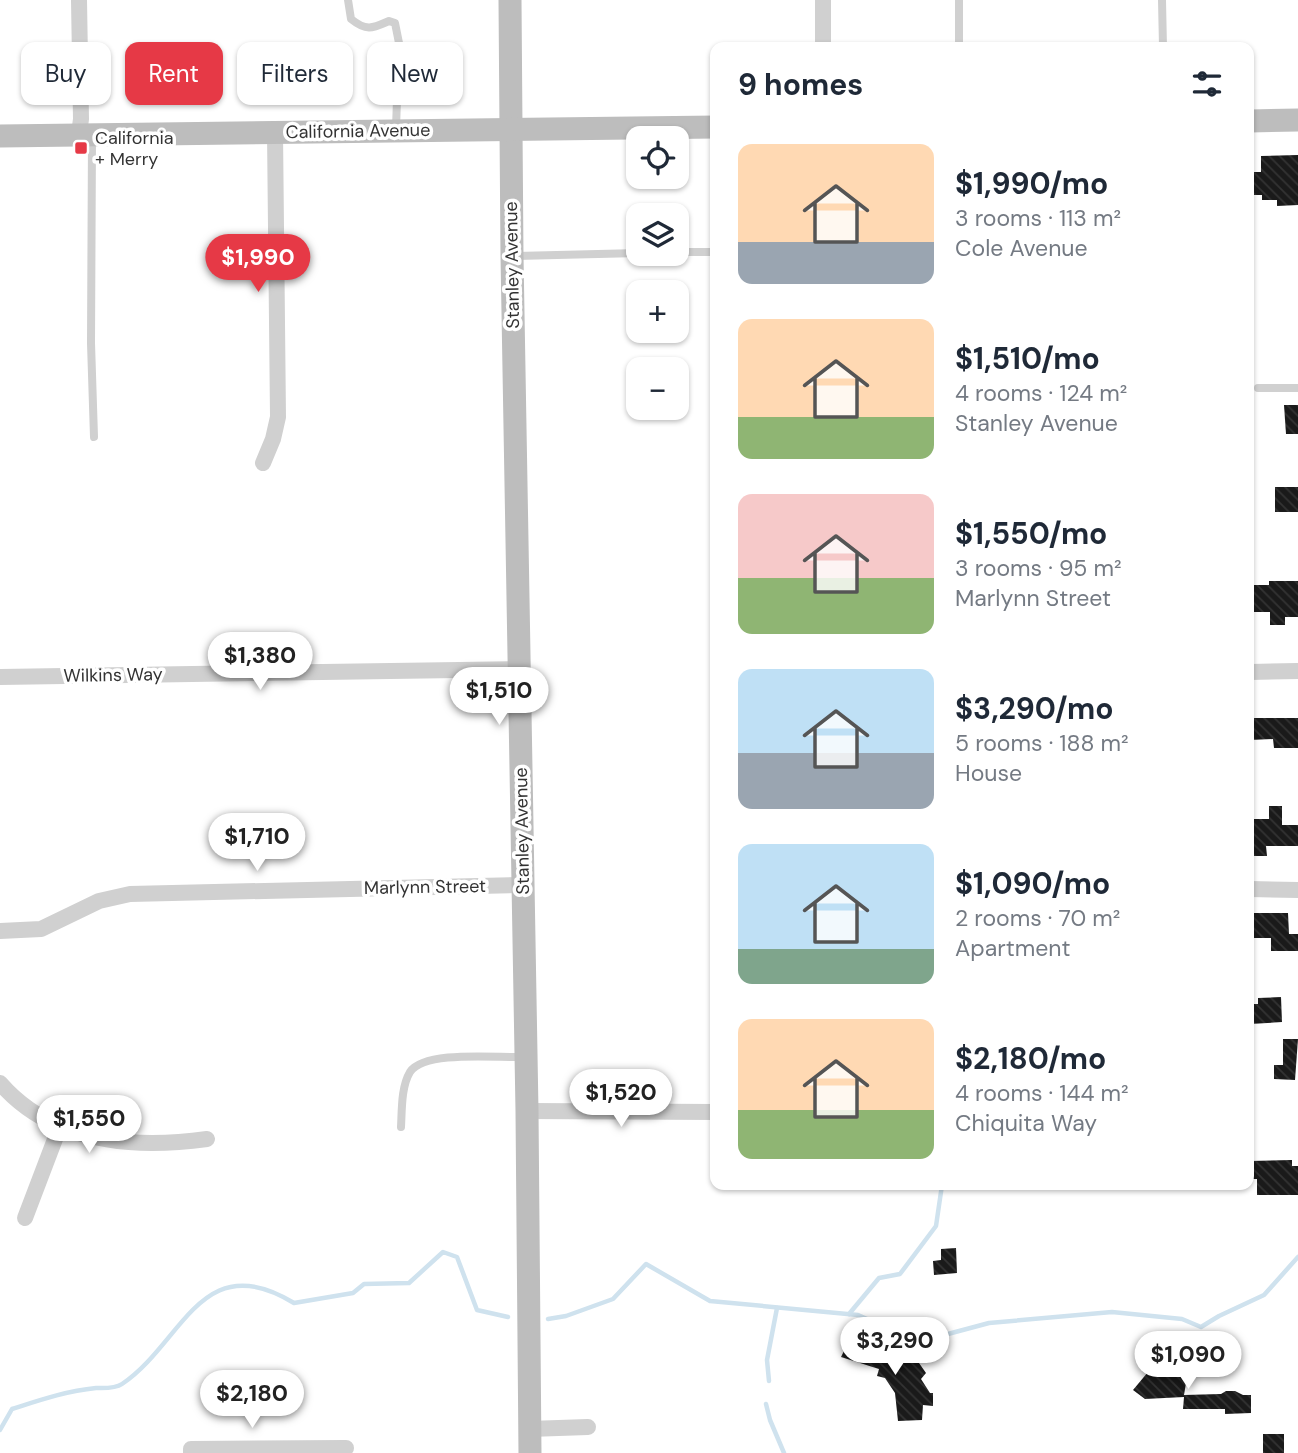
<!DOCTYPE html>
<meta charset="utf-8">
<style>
:root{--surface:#fff;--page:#f6f6f7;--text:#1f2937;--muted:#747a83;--accent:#e63946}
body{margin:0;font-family:"DM Sans",sans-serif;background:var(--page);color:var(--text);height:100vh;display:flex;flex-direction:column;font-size:26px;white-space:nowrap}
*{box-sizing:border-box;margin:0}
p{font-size:23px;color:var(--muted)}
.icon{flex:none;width:38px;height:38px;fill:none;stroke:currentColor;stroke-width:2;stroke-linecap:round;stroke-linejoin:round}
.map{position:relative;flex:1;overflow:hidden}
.side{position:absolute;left:710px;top:42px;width:544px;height:1148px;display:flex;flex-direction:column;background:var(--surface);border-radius:14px;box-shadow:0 2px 5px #0004}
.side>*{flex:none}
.hud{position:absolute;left:21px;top:42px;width:584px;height:63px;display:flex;gap:14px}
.buttons{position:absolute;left:626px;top:126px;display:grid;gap:14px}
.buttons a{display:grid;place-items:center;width:63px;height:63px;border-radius:14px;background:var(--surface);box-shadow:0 2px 5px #0004;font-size:35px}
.price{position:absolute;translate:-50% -60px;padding:0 16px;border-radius:24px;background:#fff;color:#222;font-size:23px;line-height:46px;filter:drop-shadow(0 2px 4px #0008)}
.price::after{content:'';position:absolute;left:50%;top:42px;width:21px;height:16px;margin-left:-10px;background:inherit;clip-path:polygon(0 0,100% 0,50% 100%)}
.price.on{background:var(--accent);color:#fff}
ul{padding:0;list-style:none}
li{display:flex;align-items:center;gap:21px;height:175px;padding:0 28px}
li span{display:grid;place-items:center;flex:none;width:196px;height:140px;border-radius:14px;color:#555}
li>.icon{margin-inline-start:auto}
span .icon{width:84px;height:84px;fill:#fffc;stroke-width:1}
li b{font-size:30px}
h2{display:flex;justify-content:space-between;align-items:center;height:84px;padding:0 28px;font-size:30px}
.tag{padding:0 24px;border-radius:14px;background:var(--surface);box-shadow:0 2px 5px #0004;font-size:24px;line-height:63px}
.tag.on{background:var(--accent);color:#fff}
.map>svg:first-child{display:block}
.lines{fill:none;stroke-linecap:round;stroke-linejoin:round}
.stream{stroke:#cfe2ee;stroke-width:4.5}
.building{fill:url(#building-back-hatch)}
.lane{stroke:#d0d0d0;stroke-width:8}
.street{stroke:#d0d0d0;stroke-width:16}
.secondary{stroke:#bdbdbd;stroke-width:23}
.poi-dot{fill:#e63946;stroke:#fff;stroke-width:2.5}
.labels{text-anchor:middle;stroke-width:7;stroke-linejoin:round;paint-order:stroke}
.street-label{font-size:18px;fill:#333;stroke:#fff}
.poi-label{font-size:18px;fill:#333;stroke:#fff;text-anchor:start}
</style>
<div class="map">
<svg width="1298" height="1453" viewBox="0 0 1298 1453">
<defs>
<pattern id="building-back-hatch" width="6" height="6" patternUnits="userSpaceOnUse" patternTransform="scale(1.75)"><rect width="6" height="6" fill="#1a1a1a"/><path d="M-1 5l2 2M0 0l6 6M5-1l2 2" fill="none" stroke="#333"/></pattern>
</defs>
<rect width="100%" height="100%" fill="#fff"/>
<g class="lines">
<g class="stream">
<polyline points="849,1314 879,1278 900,1274 936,1226 942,1185"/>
<polyline points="548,1319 566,1316 613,1299 646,1264 710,1301 858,1315 918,1342 989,1323 1112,1312 1182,1319 1201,1327 1219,1316 1264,1295 1298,1257"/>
<polyline points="769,1381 767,1360 777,1308"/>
<polyline points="766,1404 770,1420 784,1453"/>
<path d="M 0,1430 L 12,1409 C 40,1400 66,1391 96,1388 C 103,1388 115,1389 122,1384 C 183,1343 201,1246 294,1303 L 353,1293 L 364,1284 L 409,1283 L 443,1252 L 457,1257 L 477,1310 L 508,1317"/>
</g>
</g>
<g class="building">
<polygon points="1298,155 1298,205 1277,206 1277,200 1262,200 1262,195 1250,195 1250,172 1261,172 1261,156"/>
<polygon points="1284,405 1298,405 1298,434 1286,434"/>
<rect x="1275" y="487" width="23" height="25"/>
<polygon points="1269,581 1298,581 1298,617 1285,617 1285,625 1270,625 1270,612 1250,612 1250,585 1269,585"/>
<polygon points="1250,718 1298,718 1298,748 1274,748 1273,739 1250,740"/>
<polygon points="1269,806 1282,806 1282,825 1298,825 1298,846 1266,846 1267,856 1250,856 1250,819 1269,819"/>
<polygon points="1250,913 1288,913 1289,934 1298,934 1298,951 1271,951 1271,938 1250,938"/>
<polygon points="1281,997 1282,1022 1250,1024 1250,1004 1258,1004 1258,998"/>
<polygon points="1283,1039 1298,1039 1295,1080 1274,1079 1274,1065 1283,1065"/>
<polygon points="1292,1160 1292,1166 1298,1166 1298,1195 1257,1195 1257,1179 1250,1179 1250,1161"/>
<polygon points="956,1248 957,1273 934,1275 933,1261 941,1260 941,1249"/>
<polygon points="851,1337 904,1358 912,1353 926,1373 921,1379 930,1393 933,1393 933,1406 923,1405 922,1420 898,1421 895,1393 885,1378 877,1376 879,1369 841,1357"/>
<polygon points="1164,1362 1176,1362 1181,1367 1185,1366 1188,1371 1184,1395 1221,1394 1226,1391 1235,1391 1243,1395 1251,1395 1251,1413 1225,1414 1225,1409 1183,1409 1184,1397 1145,1399 1133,1390 1153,1366"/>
<rect x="1263" y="1434" width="21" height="19"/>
</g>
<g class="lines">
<g class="lane">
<path d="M 348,0 L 351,19 C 367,32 373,28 389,21 L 395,23 L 399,43 L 396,128"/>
<polyline points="1162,0 1163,47"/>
<polyline points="959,47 959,0"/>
<polyline points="92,137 91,343 94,437"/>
<polyline points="677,252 716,252"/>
<polyline points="516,256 639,253"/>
<polyline points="1258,388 1298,388"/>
<path d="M 401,1127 C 402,1110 401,1087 410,1072 C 425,1050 497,1058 522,1057"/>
</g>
<g class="street">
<polyline points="823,0 823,47"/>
<polyline points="79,134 81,119 79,0"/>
<polyline points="263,463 273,439 278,417 275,132"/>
<polyline points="1250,672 1298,671"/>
<polyline points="0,677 520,669"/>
<polyline points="1250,889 1298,890"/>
<polyline points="0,931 41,929 99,901 130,894 522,885"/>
<path d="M 0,1083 C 52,1143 134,1149 207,1139"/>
<polyline points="527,1111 716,1112"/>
<polyline points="25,1218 60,1126"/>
<polyline points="529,1429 588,1427"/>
<polyline points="191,1453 191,1449 346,1448"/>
</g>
<g class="secondary">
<polyline points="510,0 512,256 527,1111 530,1453"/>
<polyline points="1250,121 1298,120"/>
<polyline points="0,136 716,127"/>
</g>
</g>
<rect class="poi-dot" x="74" y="141" width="14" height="14" rx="3.5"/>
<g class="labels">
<g class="street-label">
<text transform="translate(358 131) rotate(-1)" y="6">California Avenue</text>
<text transform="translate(512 265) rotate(-91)" y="6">Stanley Avenue</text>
<text transform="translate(113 675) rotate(-1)" y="6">Wilkins Way</text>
<text transform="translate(522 831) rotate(-91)" y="6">Stanley Avenue</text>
<text transform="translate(425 887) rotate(-1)" y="6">Marlynn Street</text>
</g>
<g class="poi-label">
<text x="95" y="144">California<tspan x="95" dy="21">+ Merry</tspan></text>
</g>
</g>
</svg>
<div class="buttons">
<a><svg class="icon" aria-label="locate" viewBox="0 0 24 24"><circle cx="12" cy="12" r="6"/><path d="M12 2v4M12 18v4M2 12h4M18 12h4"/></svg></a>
<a><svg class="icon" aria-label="layers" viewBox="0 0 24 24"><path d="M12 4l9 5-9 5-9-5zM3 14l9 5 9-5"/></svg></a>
<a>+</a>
<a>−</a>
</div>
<b class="price on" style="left:258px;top:294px">$1,990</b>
<b class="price" style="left:260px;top:692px">$1,380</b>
<b class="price" style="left:499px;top:727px">$1,510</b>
<b class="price" style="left:257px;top:873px">$1,710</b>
<b class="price" style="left:621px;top:1129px">$1,520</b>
<b class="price" style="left:89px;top:1155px">$1,550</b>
<b class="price" style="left:895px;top:1377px">$3,290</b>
<b class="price" style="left:1188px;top:1391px">$1,090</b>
<b class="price" style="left:252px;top:1430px">$2,180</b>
<div class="hud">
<a class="tag">Buy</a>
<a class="tag on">Rent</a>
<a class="tag">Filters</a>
<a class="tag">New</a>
</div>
<section class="side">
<h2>9 homes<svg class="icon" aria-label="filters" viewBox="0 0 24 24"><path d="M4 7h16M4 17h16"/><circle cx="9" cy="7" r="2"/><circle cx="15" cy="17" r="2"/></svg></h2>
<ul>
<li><span style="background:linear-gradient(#ffd9b3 70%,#9aa5b1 0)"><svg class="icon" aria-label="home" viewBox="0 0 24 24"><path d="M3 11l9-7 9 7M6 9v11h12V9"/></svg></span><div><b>$1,990/mo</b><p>3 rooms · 113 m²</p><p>Cole Avenue</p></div></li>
<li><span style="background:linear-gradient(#ffd9b3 70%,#8fb573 0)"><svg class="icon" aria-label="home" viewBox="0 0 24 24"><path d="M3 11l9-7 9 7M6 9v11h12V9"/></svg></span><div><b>$1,510/mo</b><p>4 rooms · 124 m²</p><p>Stanley Avenue</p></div></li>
<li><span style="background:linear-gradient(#f6c9c9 60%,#8fb573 0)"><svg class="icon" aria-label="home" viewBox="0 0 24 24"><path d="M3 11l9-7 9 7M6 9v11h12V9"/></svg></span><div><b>$1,550/mo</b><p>3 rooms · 95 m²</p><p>Marlynn Street</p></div></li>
<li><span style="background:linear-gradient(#bfe0f5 60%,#9aa5b1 0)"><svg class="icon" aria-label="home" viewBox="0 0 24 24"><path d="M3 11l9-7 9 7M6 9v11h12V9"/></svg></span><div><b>$3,290/mo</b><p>5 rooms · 188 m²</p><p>House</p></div></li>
<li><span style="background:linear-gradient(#bfe0f5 75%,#7fa58c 0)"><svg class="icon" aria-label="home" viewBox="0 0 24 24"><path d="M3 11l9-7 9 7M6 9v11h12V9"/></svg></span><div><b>$1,090/mo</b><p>2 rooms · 70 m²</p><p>Apartment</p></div></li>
<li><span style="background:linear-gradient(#ffd9b3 65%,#8fb573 0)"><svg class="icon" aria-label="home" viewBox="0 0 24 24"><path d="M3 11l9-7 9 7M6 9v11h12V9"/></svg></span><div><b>$2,180/mo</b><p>4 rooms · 144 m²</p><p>Chiquita Way</p></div></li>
</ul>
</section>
</div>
